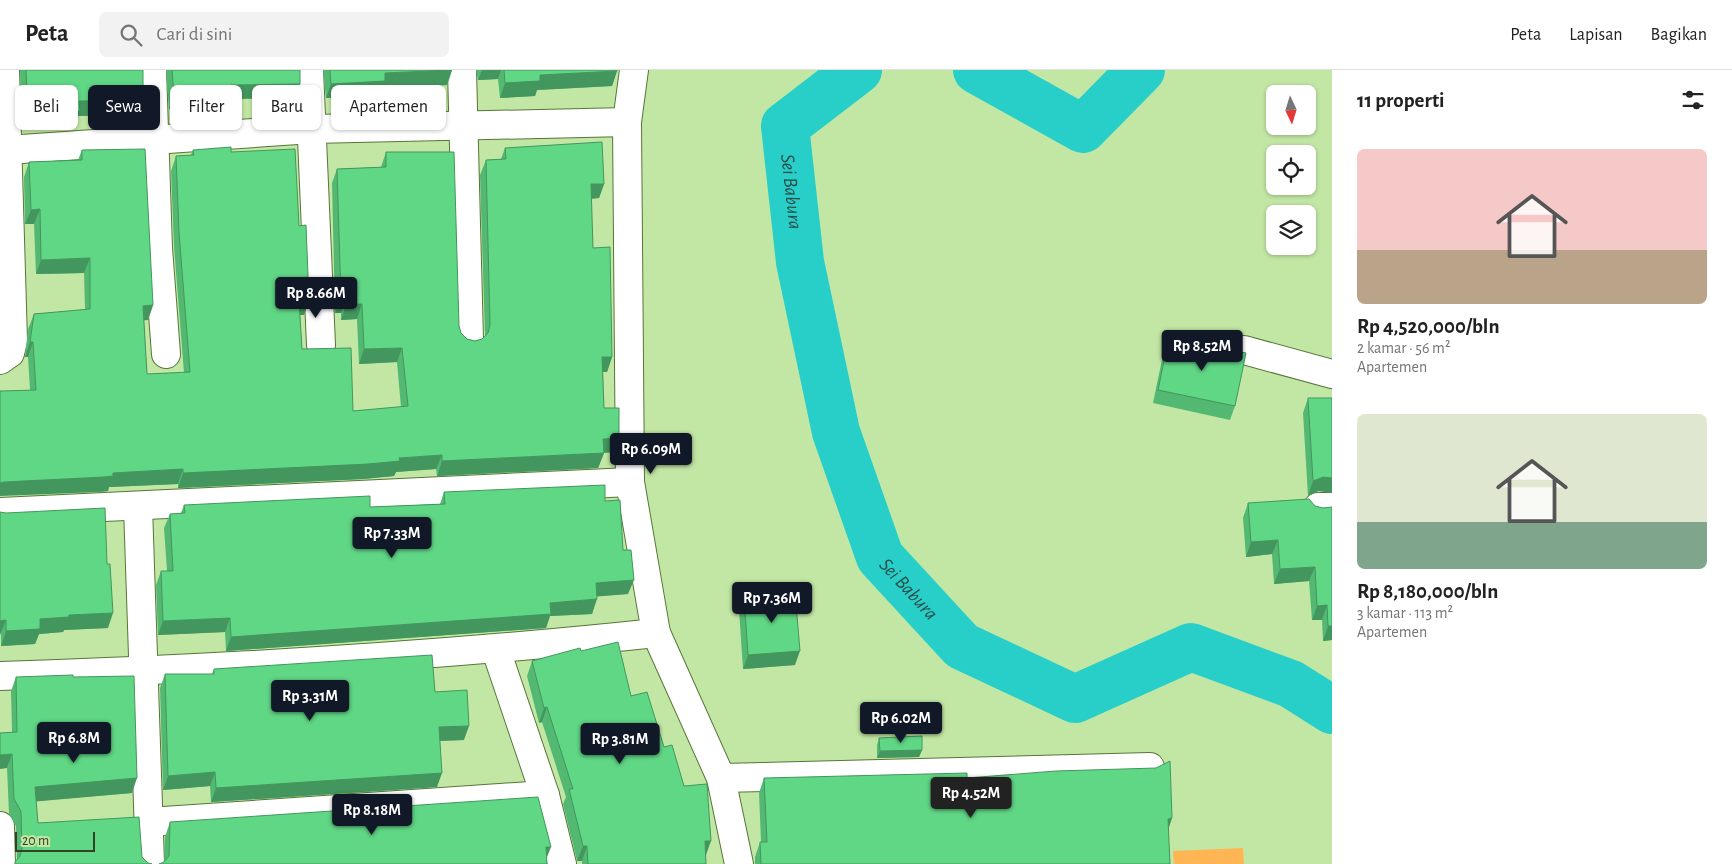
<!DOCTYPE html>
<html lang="id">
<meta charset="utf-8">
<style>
:root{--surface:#fff;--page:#f2f2f2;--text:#222;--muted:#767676;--line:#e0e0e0;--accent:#111827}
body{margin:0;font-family:"Alegreya Sans",sans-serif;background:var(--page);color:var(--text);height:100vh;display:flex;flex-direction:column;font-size:19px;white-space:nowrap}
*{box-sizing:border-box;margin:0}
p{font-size:16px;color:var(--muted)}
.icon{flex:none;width:28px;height:28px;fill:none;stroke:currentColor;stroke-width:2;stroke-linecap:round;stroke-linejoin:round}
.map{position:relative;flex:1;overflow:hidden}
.side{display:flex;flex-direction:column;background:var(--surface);width:400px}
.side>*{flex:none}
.guide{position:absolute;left:15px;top:15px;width:475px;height:45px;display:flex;gap:10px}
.needle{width:32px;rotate:176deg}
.tools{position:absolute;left:1266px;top:15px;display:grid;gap:10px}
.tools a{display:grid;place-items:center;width:50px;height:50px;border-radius:8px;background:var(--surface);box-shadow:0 1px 4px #0004;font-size:25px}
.scale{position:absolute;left:15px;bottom:12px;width:80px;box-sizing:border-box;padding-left:5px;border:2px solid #334126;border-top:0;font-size:14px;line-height:18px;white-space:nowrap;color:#334126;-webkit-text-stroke:4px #c2e7a4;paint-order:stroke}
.price{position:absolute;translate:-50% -42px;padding:0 11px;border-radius:5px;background:var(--accent);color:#fff;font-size:16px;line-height:32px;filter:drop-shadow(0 1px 2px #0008)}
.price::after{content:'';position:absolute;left:50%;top:30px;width:15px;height:11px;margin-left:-8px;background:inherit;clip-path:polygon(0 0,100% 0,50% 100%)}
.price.selected{background:#222;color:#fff}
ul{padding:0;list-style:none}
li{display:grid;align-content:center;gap:10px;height:265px;padding:0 25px}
li span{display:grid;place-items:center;height:155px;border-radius:8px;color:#555}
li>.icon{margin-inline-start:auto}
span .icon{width:90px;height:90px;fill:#fffc;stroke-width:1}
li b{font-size:21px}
h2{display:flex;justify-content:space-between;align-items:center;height:60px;padding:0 25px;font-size:21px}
.tag{padding:0 18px;border-radius:8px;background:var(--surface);box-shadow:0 1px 4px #0004;font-size:18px;line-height:45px}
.tag.selected{background:var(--accent);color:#fff}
header{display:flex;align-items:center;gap:30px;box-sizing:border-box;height:70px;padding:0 25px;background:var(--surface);border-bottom:1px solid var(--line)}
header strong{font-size:24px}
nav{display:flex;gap:28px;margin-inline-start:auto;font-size:18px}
.search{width:350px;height:45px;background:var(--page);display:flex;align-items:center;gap:12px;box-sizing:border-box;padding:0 18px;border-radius:8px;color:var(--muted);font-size:19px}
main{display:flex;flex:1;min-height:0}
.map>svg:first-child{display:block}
.green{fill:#ffb553}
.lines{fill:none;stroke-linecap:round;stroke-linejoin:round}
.river{stroke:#28cfc9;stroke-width:48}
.minor-casing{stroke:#567638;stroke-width:30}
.minor{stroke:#fff;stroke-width:28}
.wall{fill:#53b972}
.shaded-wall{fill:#43965d}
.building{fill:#60d785;stroke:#43965d}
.labels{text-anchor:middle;stroke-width:5;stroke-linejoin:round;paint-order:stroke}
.water-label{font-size:20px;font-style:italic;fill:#2c4c4a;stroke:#c2e7a4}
</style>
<header>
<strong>Peta</strong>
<div class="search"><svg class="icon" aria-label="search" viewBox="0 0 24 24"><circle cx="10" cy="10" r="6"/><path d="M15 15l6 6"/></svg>Cari di sini</div>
<nav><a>Peta</a><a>Lapisan</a><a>Bagikan</a></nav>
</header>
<main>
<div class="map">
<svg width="1332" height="794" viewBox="0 0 1332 794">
<rect width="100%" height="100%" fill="#c2e7a4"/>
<polygon class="green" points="1243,778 1244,794 1174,794 1173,781"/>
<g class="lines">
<g class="river">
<path id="s1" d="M 858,0 L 785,56 L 800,192 L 836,362 L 880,487 L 962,576 L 1075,629 L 1191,577 L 1291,614 L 1332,640"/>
<polyline points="977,0 1083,59 1141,0"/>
</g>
<defs>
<g id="minor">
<polyline points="152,0 158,178 166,284"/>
<polyline points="309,0 321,275"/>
<polyline points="462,0 469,270"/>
<polyline points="634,0 627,52 630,412 656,563 721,708 739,794"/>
<polyline points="7,80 312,59 627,52"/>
<polyline points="1244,280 1332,304"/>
<polyline points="0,290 10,283 13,271 5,0"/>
<polyline points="138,437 150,794"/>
<polyline points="1318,437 1332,437"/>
<polyline points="0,442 630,412"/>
<polyline points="496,580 545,725 562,794"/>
<path d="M 0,606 C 219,599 438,586 656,563"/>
<polyline points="721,708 1150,697"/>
<polyline points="149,752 545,725"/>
<polyline points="0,756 1,794"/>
</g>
</defs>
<use href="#minor" class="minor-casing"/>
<use href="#minor" class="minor"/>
</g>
<g class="wall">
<polygon points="20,0 143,0 143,26 136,45 78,46 75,56 22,59"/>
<polygon points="166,0 300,0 295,28 229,29 226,37 169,39"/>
<polygon points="323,0 452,0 447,15 382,18 380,26 326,28"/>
<polygon points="476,0 617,0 617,1 612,16 537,20 535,26 500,28 498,9 478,10"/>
<polygon points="505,78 604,114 599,128 591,129 593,178 612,287 607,302 603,302 604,338 619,368 614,382 604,383 598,398 437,406 436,399 396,402 394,406 363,409 178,418 178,414 109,417 108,421 98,422 30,320 28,287 25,287 28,259 34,244 85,240 84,203 36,204 34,154 25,154 24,107 29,92 78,90 82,80 153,235 148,250 144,250 147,304 184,303 174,177 171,101 176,86 191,85 193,80 231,82 299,156 309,230 304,245 300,245 302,279 353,341 401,337 397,292 359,294 357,249 341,250 341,243 335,243 332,113 337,99 381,97 386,82 459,256 461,263 467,269 475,271 482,269 485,266 480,105 486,90 501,89"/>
<polygon points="1169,267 1235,336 1230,350 1153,333 1164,280"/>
<polygon points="1308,328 1318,421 1308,426 1303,343"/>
<polygon points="444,422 605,431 623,480 628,524 597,526 592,544 550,546 546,558 226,581 225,562 158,565 156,515 161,501 167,501 164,458 170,444 181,443 184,435 370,437 440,434"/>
<polygon points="1248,433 1315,436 1323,438 1332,437 1332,570 1323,571 1322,550 1312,550 1309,511 1274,514 1272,484 1246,487 1243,448"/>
<polygon points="0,442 108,558 64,560 63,562 39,564 35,574 1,576"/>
<polygon points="744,527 795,595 743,599 739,540"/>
<polygon points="581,581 631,626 664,677 684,716 706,785 706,794 582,794 582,791 577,791 563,734 566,727 542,652 539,653 527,606 532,591"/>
<polygon points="214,599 435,622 464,670 440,671 437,717 211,732 210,716 163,720 160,618 165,604 212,604"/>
<polygon points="16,607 73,607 132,723 36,731 38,753 142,787 148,793 152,794 15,794 17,791 16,756 9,744 7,698 12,662 11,621"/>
<polygon points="879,668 922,680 919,687 877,688 877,675"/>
<polygon points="764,708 967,708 1172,748 1168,759 1170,794 755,794 755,787 760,772 761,772 759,723"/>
<polygon points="170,752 547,787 164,792 165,767"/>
</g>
<g class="shaded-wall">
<polygon points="452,0 447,15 382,18 380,26 326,28 331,14 385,3"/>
<polygon points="482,0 501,0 498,9 478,10"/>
<polygon points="617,1 612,16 537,20 535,26 500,28 505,13 540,5"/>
<polygon points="300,14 295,28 229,29 226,37 169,39 174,25 231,15"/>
<polygon points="143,26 136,45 78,46 75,56 22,59 28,44 79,31"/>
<polygon points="591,114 604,114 599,128 585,129"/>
<polygon points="40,139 34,154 25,154 31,140"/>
<polygon points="90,188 84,203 36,204 41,190"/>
<polygon points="341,228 346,228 341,243 335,243"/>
<polygon points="309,230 304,245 294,245 299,231"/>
<polygon points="362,234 357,249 341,250 346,235"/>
<polygon points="153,235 148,250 138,251 143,236"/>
<polygon points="30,272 33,272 28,287 25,287"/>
<polygon points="402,278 397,292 359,294 364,279"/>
<polygon points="602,287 612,287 607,302 597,302"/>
<polygon points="619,368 614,382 598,383 603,369"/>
<polygon points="604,383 598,398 437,406 442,391"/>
<polygon points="442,385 436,399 396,402 394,406 363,409 178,418 183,403"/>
<polygon points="183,399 178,414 109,417 108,421 98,422 0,426 0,413 4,412 113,403"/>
<polygon points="1323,407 1332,408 1332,423 1318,421 1308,426 1313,411"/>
<polygon points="1278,470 1272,484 1246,487 1251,472"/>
<polygon points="1315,497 1309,511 1274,514 1280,499"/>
<polygon points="634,510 628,524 591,527 596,513"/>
<polygon points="597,529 592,544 550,546 546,558 226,581 231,567 550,533"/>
<polygon points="1327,535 1322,550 1312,550 1317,536"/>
<polygon points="113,543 108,558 64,560 63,562 39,564 35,574 1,576 6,561 40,549 69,545"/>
<polygon points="230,548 225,562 158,565 163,551"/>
<polygon points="6,550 0,565 0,551"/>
<polygon points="1328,556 1332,556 1332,570 1323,571"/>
<polygon points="800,581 795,595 743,599 748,585"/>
<polygon points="547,637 542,652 539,653 544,638"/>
<polygon points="469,656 464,670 434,671 439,657"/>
<polygon points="922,680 919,687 877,688 880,681"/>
<polygon points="12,684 7,698 0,699 0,685"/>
<polygon points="215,702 210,716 163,720 168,706"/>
<polygon points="442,703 437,717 211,732 216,718"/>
<polygon points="137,708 132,723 30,732 35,717"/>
<polygon points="1172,748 1167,763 1168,749"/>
<polygon points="705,771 711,771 706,785 700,786"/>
<polygon points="583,776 587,776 582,791 577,791"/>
<polygon points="546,777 551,777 545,792"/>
</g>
<g class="building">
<polygon points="26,0 143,0 143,26 141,26 141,30 79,31 80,41 28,44"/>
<polygon points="172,0 300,0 300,14 231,15 232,22 174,25"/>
<polygon points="330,0 452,0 385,3 385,11 331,14"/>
<polygon points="504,0 617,0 617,1 540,5 540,11 505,13"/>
<polygon points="602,72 604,114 591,114 593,178 610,177 612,287 602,287 604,338 619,338 619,368 603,369 604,383 442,391 442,385 399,388 400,391 368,394 183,403 183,399 113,403 113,406 104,407 4,412 0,413 0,321 36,320 33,272 30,272 34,244 90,239 90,188 41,190 40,139 31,140 29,92 82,90 82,80 145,79 153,235 143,236 147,304 190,302 179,162 176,86 194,85 193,80 231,77 231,82 295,79 299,156 306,155 309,230 299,231 302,279 351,278 353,341 408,336 402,278 364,279 362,234 346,235 346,228 341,228 337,99 386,97 386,82 454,82 459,256 461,263 467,269 475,271 482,269 488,263 490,255 486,90 506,89 505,78"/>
<polygon points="1169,267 1246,283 1235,336 1158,320"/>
<polygon points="1308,328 1332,328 1332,408 1323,407 1313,411"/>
<polygon points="605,415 605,431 620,430 623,480 631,480 634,510 596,513 597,529 550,533 551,544 231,567 230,548 163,551 161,501 173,501 170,444 185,443 184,435 370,426 370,437 445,434 444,422"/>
<polygon points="1309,429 1315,436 1323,438 1332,437 1332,556 1328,556 1327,535 1317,536 1315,497 1280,499 1278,470 1251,472 1248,433"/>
<polygon points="105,438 107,494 110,494 113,543 69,545 69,547 40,549 40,559 6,561 6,550 0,551 0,442 6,443"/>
<polygon points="795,522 800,581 748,585 744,527"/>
<polygon points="618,572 631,626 647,622 664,677 672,675 684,716 707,714 711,771 705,771 706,794 588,794 587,776 583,776 569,719 573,719 547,637 544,638 532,591 580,578 581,581"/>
<polygon points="432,585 435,622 467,620 469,656 439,657 442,703 216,718 215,702 168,706 165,604 214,604 214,599"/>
<polygon points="73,605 73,607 134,606 137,708 35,717 38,753 139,747 142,787 148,793 152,794 15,794 15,792 20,786 22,779 21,741 14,729 12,684 0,685 0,663 17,662 16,607"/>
<polygon points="922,666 922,680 880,681 879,668"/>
<polygon points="1170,691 1172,748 1168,749 1170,794 761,794 760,772 767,772 764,708 967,703 967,708 1056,701 1156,698"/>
<polygon points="538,727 551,777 546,777 547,794 159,794 164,792 169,786 170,752"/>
</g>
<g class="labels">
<g class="water-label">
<text dy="7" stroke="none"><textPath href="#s1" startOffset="158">Sei Babura</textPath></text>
<text dy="7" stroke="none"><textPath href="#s1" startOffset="578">Sei Babura</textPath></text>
</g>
</g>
</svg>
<div class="tools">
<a><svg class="needle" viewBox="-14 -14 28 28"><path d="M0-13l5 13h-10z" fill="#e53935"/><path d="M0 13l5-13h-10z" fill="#767676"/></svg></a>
<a><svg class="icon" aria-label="locate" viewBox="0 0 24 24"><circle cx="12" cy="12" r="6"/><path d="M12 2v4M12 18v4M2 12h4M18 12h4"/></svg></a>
<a><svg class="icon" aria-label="layers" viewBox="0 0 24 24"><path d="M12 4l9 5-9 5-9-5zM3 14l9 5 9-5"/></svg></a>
</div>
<div class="scale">20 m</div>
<b class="price" style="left:316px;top:249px">Rp 8.66M</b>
<b class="price" style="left:1202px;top:302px">Rp 8.52M</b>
<b class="price" style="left:651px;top:405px">Rp 6.09M</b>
<b class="price" style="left:392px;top:489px">Rp 7.33M</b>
<b class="price" style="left:772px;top:554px">Rp 7.36M</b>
<b class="price" style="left:310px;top:652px">Rp 3.31M</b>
<b class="price" style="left:901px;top:674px">Rp 6.02M</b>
<b class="price" style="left:74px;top:694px">Rp 6.8M</b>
<b class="price" style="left:620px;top:695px">Rp 3.81M</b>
<b class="price selected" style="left:971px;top:749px">Rp 4.52M</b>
<b class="price" style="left:372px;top:766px">Rp 8.18M</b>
<div class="guide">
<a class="tag">Beli</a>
<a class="tag selected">Sewa</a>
<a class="tag">Filter</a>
<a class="tag">Baru</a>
<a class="tag">Apartemen</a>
</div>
</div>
<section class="side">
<h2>11 properti<svg class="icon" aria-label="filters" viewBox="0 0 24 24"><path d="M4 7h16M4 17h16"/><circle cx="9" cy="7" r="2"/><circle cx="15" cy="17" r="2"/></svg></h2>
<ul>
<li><span style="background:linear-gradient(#f6c9c9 65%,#b9a48a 0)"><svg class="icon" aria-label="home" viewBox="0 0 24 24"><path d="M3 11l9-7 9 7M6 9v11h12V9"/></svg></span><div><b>Rp 4,520,000/bln</b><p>2 kamar · 56 m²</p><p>Apartemen</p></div></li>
<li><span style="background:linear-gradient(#dfe7d0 70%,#7fa58c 0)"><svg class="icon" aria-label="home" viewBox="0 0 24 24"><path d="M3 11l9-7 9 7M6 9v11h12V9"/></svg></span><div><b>Rp 8,180,000/bln</b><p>3 kamar · 113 m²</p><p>Apartemen</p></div></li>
</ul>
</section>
</main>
